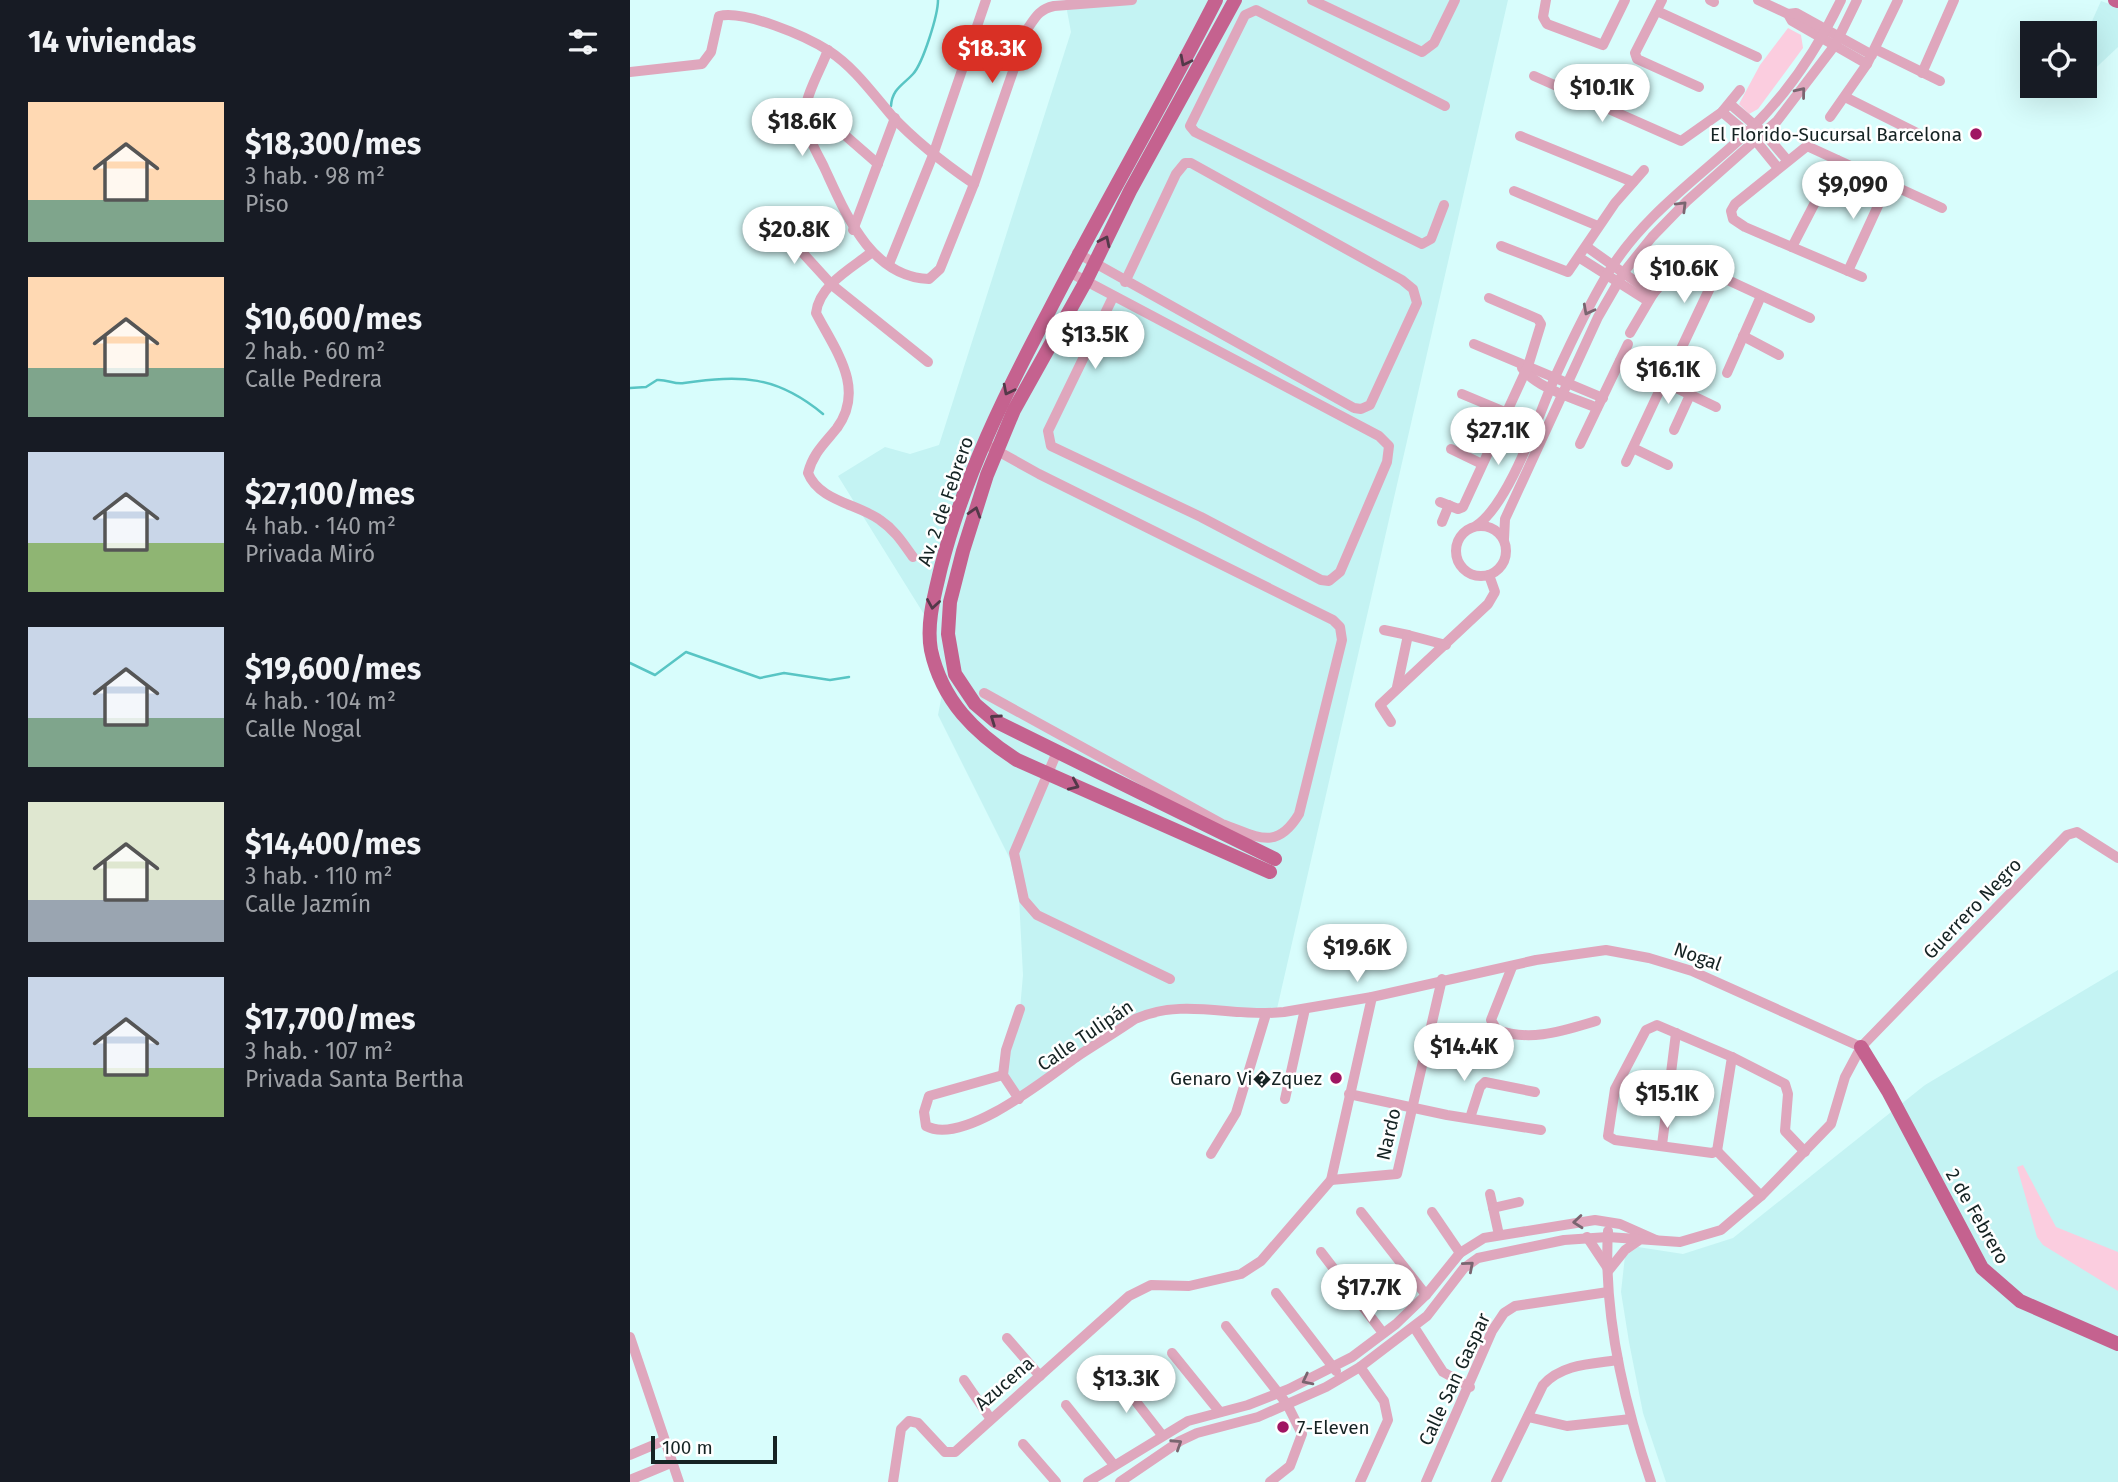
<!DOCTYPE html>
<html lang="es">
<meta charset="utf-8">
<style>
:root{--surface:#171b24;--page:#242831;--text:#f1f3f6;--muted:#9ea1a6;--accent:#d93025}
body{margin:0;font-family:"Fira Sans",sans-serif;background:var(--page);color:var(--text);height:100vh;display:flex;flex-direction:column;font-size:26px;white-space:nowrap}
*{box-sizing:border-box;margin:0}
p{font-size:23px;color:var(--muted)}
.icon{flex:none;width:38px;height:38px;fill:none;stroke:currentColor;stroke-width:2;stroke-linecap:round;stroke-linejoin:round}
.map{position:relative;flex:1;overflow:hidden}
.panel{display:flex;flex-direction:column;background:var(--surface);width:630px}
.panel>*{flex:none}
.controls{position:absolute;left:1390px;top:21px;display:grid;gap:14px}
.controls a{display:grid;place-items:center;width:77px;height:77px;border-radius:0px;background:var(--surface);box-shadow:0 7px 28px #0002;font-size:35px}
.scale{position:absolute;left:21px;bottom:18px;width:126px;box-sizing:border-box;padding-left:7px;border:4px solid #152323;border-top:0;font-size:19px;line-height:24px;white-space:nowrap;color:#152323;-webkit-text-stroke:5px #fff;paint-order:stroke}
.price{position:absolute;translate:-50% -60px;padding:0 16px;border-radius:24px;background:#fff;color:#222;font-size:23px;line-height:46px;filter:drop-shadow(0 2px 4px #0008)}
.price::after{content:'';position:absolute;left:50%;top:42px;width:21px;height:16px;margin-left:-10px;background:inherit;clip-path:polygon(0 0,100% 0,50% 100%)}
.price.on{background:var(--accent);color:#fff}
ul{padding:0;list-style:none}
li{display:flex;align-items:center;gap:21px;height:175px;padding:0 28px}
li span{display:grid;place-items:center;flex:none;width:196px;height:140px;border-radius:0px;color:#555}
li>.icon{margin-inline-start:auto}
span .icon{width:84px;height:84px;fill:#fffc;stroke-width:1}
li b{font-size:30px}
h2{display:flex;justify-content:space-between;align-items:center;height:84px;padding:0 28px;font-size:30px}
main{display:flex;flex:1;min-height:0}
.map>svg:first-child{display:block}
.built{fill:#c4f3f3}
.green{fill:#fbcddf}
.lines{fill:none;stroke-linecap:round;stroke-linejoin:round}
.stream{stroke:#58c5c4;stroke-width:2.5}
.minor{stroke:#dfa7bd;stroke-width:10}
.major{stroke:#c5628f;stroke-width:14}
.oneway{stroke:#533949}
.oneway2{stroke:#7a6570}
.poi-dot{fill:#9f1562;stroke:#fff;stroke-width:2.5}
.labels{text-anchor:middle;stroke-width:5;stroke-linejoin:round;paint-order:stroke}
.poi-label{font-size:19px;fill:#152323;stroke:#fff;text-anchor:end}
.street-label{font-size:19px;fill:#152323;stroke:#fff}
</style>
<main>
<section class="panel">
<h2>14 viviendas<svg class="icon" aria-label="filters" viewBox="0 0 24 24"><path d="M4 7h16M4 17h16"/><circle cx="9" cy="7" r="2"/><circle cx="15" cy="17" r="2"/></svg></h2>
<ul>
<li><span style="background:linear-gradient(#ffd9b3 70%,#7fa58c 0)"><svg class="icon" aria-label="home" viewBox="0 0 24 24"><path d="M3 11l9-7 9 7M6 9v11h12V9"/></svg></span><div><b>$18,300/mes</b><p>3 hab. · 98 m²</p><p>Piso</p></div></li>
<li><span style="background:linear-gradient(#ffd9b3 65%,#7fa58c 0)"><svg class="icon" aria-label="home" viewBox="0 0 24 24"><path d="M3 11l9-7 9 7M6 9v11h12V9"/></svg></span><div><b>$10,600/mes</b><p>2 hab. · 60 m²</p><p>Calle Pedrera</p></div></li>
<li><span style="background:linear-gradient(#c9d6e8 65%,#8fb573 0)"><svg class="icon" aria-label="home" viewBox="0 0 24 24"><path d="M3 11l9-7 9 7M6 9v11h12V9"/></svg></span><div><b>$27,100/mes</b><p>4 hab. · 140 m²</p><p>Privada Miró</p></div></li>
<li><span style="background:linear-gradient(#c9d6e8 65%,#7fa58c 0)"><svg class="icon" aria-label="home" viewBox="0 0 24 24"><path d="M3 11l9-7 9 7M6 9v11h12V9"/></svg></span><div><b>$19,600/mes</b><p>4 hab. · 104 m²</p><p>Calle Nogal</p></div></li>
<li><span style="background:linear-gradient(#dfe7d0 70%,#9aa5b1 0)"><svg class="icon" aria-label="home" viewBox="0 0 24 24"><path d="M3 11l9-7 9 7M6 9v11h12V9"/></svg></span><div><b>$14,400/mes</b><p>3 hab. · 110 m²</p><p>Calle Jazmín</p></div></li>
<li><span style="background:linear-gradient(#c9d6e8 65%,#8fb573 0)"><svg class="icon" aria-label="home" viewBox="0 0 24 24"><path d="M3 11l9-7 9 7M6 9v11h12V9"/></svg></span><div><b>$17,700/mes</b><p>3 hab. · 107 m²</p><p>Privada Santa Bertha</p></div></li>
</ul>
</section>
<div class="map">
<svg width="1488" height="1482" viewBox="0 0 1488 1482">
<rect width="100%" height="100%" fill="#d8fdfc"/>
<g class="built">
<polygon points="435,0 878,0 646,1013 521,1012 389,1099 373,1075 390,1009 393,975 389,898 380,859 308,715 315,679 305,632 208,476 255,447 280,454 309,445 441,32"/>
<polygon points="1471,1 1488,7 1488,47 1454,79 1454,39"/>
<polygon points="1488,970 1488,1482 1036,1482 1013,1413 999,1342 991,1292 995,1256 1008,1247 1053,1254 1103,1238 1295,1085"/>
</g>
<g class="green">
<polygon points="1158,28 1171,35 1173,48 1128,109 1119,114 1109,104 1130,65"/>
<polygon points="1393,1165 1426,1227 1488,1252 1488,1291 1413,1245 1407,1237 1387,1167"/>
</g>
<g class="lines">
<g class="stream">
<path d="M 261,106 C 262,89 273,85 283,74 C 293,63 308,15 308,0"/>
<path d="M 0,388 L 16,387 L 27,380 C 37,379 45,385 54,383 C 111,375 146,375 193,414"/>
<polyline points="0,663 25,675 56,652 130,678 154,673 200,680 219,677"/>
</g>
<g class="minor">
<polyline points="682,0 792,52 804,43 825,0"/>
<polyline points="916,0 913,17 917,24 973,45 995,0"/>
<polyline points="1032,0 1005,53 1007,59 1069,87"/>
<polyline points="1080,0 1084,2"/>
<polyline points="1128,0 1158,14 1162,21 1237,64"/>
<polyline points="1027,11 1127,57"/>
<polyline points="1158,14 1166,13 1242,55"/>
<polyline points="1245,49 1310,81"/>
<path d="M 198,50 C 191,69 177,92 175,111 C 173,130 186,151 194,167 C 215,212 240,277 299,279 L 310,269 L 344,184 L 398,28 C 406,16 410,9 424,6 L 502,0"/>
<path d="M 0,72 L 72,64 L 81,52 L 89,16 C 115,10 176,36 199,51 C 224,67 243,94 262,116 C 287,143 315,164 344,184"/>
<polyline points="1292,73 1324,0"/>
<polyline points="904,76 1051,141 1092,112 1110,90"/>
<polyline points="1215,97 1287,133"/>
<polyline points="178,103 248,164"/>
<polyline points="1100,104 1135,134 1157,160"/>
<polyline points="1092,112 1126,141 1148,168"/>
<polyline points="1200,117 1237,64 1268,0"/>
<polyline points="890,136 1003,182"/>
<polyline points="884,191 968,226"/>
<polyline points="814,205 801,239 792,244 565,132 560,126 615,15 626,10 815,106"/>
<polyline points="149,227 202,285 298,362"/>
<polyline points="223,230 265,118"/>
<polyline points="871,246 938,272 985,203 1014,170"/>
<polyline points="957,247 1023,294"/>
<polyline points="1162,247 1207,160"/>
<path d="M 242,252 C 222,268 189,285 186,313 C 205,350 236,388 207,428 C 195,443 183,453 178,473 C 189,501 228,504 250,520 C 265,530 273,543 283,557"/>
<polyline points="447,253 724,408 731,409 740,405 787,303 783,289 772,280 561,163 555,163 546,174 495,282"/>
<polyline points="950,258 1018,301"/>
<polyline points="259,264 303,155 356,0"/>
<polyline points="1218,271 1258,184"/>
<polyline points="439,272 749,436 759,446 757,462 710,572 699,581 691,580 571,517 421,446 418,431 483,297"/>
<polyline points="1232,277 1115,227 1103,219 1101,211 1105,204 1177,146 1312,208"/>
<polyline points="1000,333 1023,294 1049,263 1061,263 1180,318"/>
<polyline points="1113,336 1149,355"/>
<polyline points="844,344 973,398"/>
<polyline points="1051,349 1086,275"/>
<polyline points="990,361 1086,407"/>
<path d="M 892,368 C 908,389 944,398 967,408"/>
<polyline points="1097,373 1131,296"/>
<polyline points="832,394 875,412"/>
<polyline points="1044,430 1060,395"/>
<polyline points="950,444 998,344"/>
<polyline points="1003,448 1038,465"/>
<polyline points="821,449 852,464"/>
<polyline points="996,462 1033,383"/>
<polyline points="810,502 828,509 833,507 898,366 911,324 908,319 859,298"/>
<polyline points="812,522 819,505"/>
<circle cx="851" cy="551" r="25"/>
<path d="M 846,526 C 880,503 908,416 925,377 C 941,342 958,306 978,273 C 1014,214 1071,176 1120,130 C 1158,93 1188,48 1211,0"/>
<polyline points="874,539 875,519 968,317 994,272 1022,237 1057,201 1147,121 1205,45 1227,0"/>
<polyline points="754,630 778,635"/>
<polyline points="767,687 778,635 816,645"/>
<path d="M 354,693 L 592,824 C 627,836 646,852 669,814 L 712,640 L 710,627 L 703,620 L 409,474 L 355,444"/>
<polyline points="761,722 750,705 858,604 865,592 859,575"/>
<polyline points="427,752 384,853 394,900 407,915 540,979"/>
<path d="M 882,967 L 861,1020 L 867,1030 C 901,1042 932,1031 966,1021"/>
<path d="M 373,1075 L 299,1096 L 294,1112 L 296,1126 C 333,1146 416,1079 445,1058 C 464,1045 485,1033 505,1019 C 553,997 604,1018 654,1012 L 742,997 L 906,960 L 976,950 L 1019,958 L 1062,971 L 1231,1047"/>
<polyline points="719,1094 817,1115 911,1130"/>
<polyline points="389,1099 373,1075 376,1050 390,1009"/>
<polyline points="655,1099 675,1009"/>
<polyline points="840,1118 850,1087 855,1082 905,1092"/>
<polyline points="1032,1145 1046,1033"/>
<polyline points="1087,1151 1082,1153 985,1140 978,1136 985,1089 1016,1030 1027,1025 1102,1057 1155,1084 1158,1094 1155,1131 1175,1152"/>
<polyline points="1087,1151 1102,1057"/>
<polyline points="1087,1151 1131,1196"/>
<polyline points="581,1154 606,1113 636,1014"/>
<polyline points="701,1180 767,1174 812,979"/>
<polyline points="860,1194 869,1235"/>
<polyline points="863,1208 889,1202"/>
<polyline points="731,1212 796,1295"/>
<polyline points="802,1212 830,1253"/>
<path d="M 978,1231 C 973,1315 994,1403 1021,1482"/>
<polyline points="957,1237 979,1270 995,1250 1008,1241"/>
<polyline points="691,1252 753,1333"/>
<polyline points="646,1293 706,1371"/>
<polyline points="596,1326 657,1404 672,1434 660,1466 640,1482"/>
<polyline points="784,1327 813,1372 840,1387"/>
<polyline points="0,1337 49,1482"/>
<polyline points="377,1338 410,1376"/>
<polyline points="542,1353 589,1411"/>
<polyline points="730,1367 754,1401 758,1420 730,1482"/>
<polyline points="486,1376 532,1435"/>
<polyline points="334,1380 360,1418"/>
<polyline points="436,1405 484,1465"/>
<polyline points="898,1417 937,1426 1001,1419"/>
<polyline points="393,1444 426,1482"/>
<polyline points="0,1455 33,1441"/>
<polyline points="0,1480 41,1463"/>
<polyline points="263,1482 271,1429 279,1421 288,1423 315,1452 325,1452 499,1296 521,1285 559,1286 611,1274 631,1261 701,1180 742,997"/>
<polyline points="458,1482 558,1421 618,1405 659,1389 722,1357 766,1324 796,1295 830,1253 854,1238 965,1220 990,1224 1026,1240"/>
<polyline points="490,1482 550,1441 567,1433 628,1417 696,1387 730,1367 797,1316 834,1268 848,1258 934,1240 978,1237 1050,1242 1091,1230 1131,1196 1201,1124 1215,1077 1231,1047 1437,835 1447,832 1488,858"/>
<polyline points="796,1482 862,1331 874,1313 885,1306 978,1292"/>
<path d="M 866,1482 L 913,1385 C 932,1364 961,1364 988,1360"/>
</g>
<g class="major">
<path d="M 586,0 C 532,106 472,208 418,313 C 375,394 334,477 311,567 C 305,593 296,623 301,650 C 312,701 345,733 387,760 L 640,872"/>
<polyline points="605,0 500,191 456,281 384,410 357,475 333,551 320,602 318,634 325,674 345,704 365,721 645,859"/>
<polyline points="1485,0 1488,1"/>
<polyline points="1231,1047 1258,1091 1352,1268 1390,1301 1488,1344"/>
</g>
</g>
<defs><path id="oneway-chevron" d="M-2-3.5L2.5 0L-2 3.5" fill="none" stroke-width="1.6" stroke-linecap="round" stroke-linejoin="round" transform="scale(1.75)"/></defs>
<g class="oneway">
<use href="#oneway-chevron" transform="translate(555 61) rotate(117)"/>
<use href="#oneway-chevron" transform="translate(475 241) rotate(-64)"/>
<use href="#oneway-chevron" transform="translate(378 390) rotate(117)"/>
<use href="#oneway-chevron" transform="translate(345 512) rotate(-73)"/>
<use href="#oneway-chevron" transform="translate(303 604) rotate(99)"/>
<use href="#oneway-chevron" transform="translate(365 719) rotate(-145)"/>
<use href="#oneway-chevron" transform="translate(444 785) rotate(24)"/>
</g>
<g class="oneway2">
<use href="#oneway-chevron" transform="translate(1171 92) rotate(-51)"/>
<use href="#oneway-chevron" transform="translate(1052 206) rotate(-45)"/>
<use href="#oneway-chevron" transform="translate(958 310) rotate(118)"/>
<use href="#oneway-chevron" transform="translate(948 1222) rotate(175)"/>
<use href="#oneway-chevron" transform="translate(839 1266) rotate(-41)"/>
<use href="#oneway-chevron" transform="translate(677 1380) rotate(153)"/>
<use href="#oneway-chevron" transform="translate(547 1444) rotate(-33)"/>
</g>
<g class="poi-dot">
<circle cx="1346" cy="134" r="7"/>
<circle cx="706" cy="1078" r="7"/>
<circle cx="653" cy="1427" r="7"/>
</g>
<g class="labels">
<g class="poi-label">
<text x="1332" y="141">El Florido-Sucursal Barcelona</text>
<text x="692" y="1085">Genaro Vi�Zquez</text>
<text x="667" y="1434" text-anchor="start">7-Eleven</text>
</g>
<g class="street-label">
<text transform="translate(315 501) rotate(-71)" y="7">Av. 2 de Febrero</text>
<text transform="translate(1342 908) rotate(-46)" y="7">Guerrero Negro</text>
<text transform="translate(1068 956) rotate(20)" y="7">Nogal</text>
<text transform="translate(455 1035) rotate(-34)" y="7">Calle Tulipán</text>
<text transform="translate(758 1134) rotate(-77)" y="7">Nardo</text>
<text transform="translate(1348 1216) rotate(60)" y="7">2 de Febrero</text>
<text transform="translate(824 1379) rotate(-65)" y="7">Calle San Gaspar</text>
<text transform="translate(374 1383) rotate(-41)" y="7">Azucena</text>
</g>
</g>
</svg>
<div class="controls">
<a><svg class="icon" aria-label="locate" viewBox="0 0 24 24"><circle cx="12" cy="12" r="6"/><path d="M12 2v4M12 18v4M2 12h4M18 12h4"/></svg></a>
</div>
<div class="scale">100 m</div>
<b class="price on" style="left:362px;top:85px">$18.3K</b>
<b class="price" style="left:972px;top:124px">$10.1K</b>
<b class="price" style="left:172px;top:158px">$18.6K</b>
<b class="price" style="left:1223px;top:221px">$9,090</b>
<b class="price" style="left:164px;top:266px">$20.8K</b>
<b class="price" style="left:1054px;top:305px">$10.6K</b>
<b class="price" style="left:465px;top:371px">$13.5K</b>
<b class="price" style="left:1038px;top:406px">$16.1K</b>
<b class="price" style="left:868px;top:467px">$27.1K</b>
<b class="price" style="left:727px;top:984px">$19.6K</b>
<b class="price" style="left:834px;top:1083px">$14.4K</b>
<b class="price" style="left:1037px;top:1130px">$15.1K</b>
<b class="price" style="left:739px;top:1324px">$17.7K</b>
<b class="price" style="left:496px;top:1415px">$13.3K</b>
</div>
</main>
